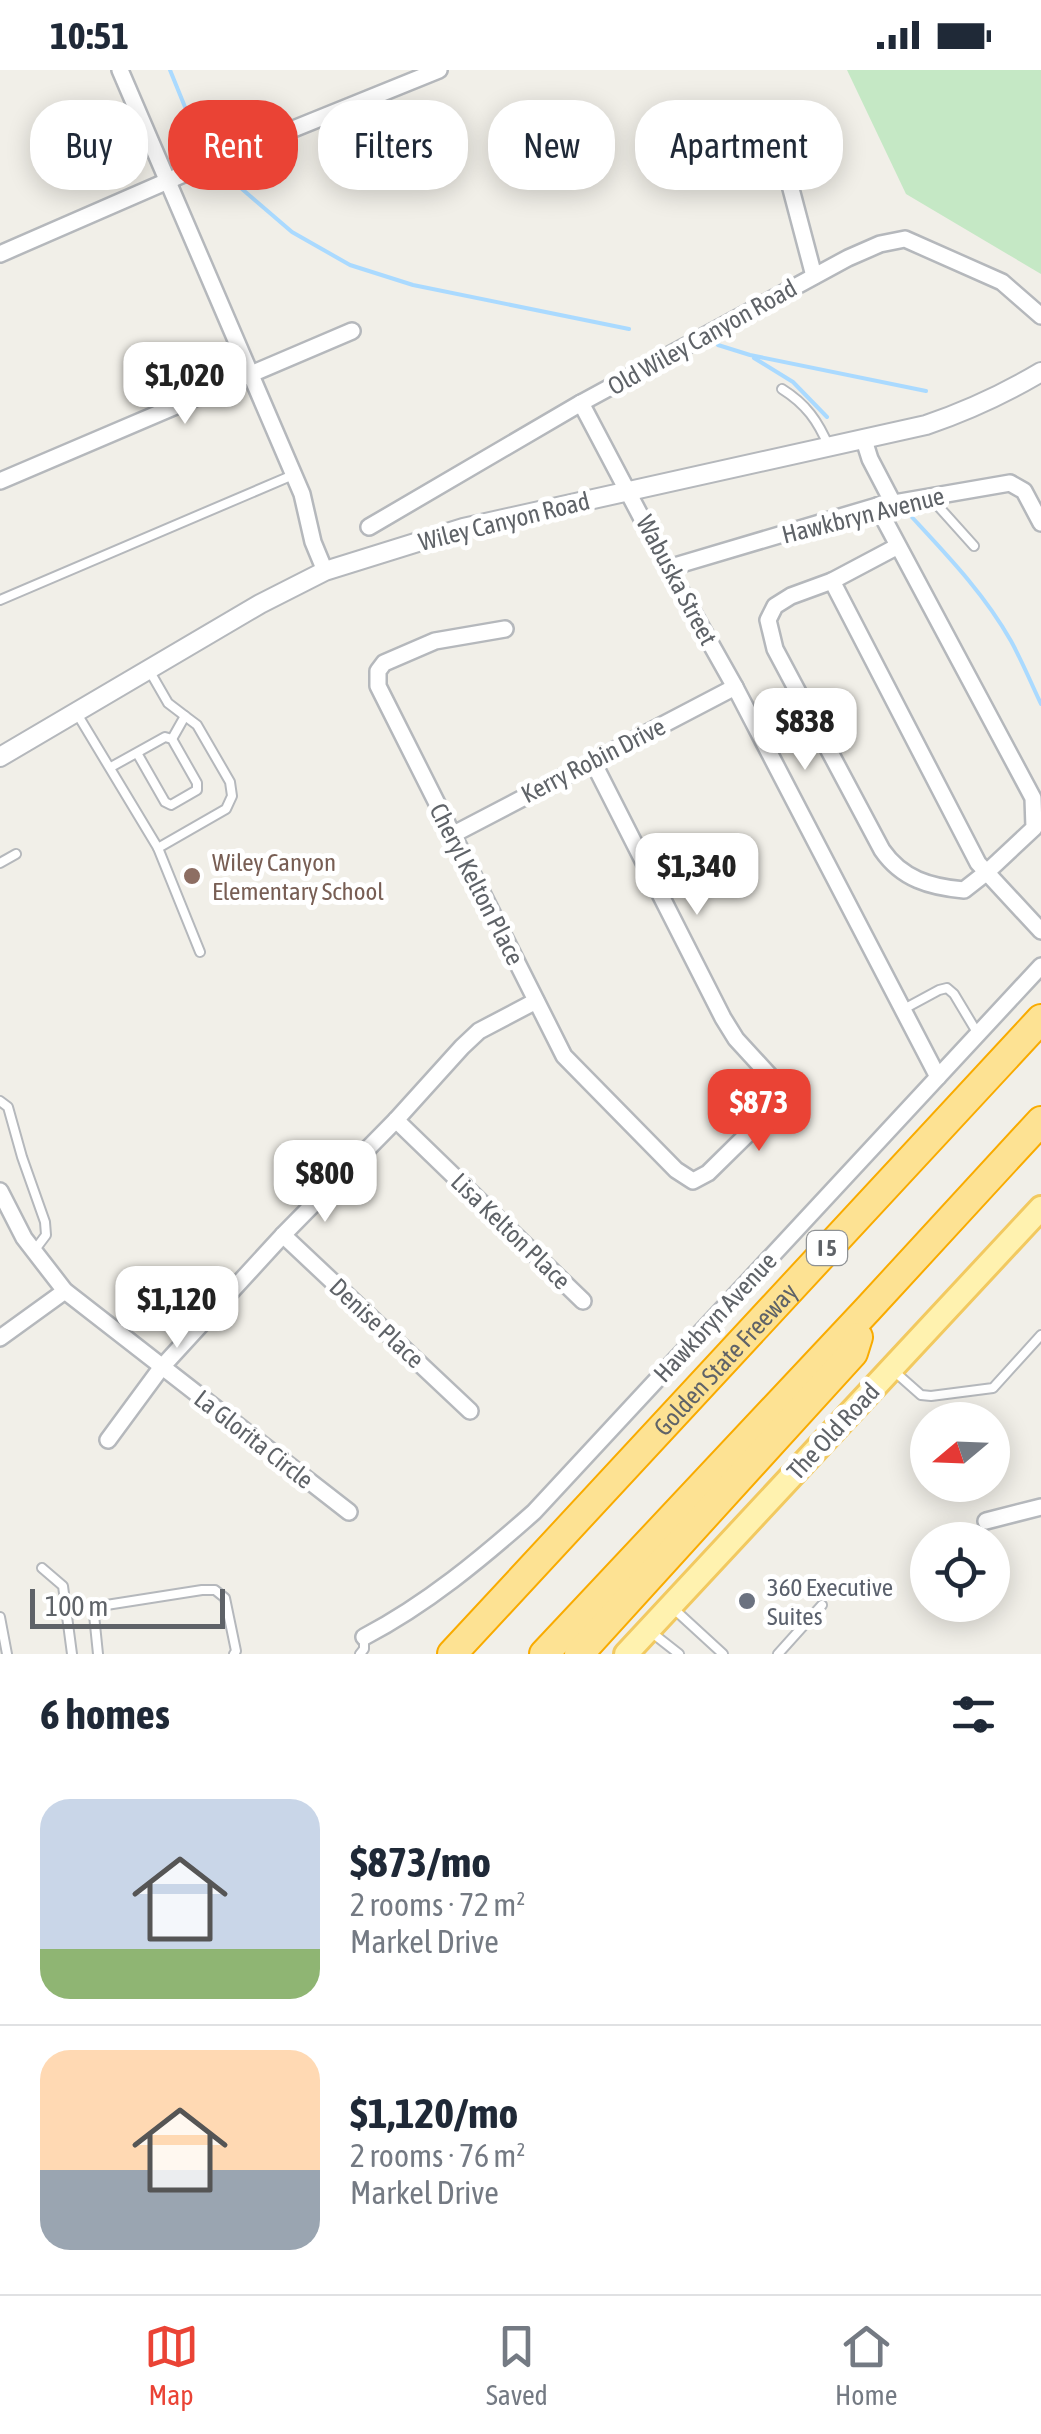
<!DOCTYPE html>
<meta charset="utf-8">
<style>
:root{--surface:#fff;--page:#f2f2f3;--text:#1f2937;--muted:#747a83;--line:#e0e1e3;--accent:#ea4335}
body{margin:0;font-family:"Asap Condensed",sans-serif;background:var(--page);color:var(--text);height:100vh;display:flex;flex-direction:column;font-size:38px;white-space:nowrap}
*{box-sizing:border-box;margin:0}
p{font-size:32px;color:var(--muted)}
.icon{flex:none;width:55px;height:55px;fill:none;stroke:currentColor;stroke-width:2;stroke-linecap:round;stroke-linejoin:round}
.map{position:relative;height:1584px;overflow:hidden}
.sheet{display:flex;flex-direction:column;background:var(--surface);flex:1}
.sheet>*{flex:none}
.guide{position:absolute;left:30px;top:30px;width:982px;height:90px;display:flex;gap:20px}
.needle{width:65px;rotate:251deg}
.controls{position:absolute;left:910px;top:1332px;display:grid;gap:20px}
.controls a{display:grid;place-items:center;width:100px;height:100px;border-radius:50%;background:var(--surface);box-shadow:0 5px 25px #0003;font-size:50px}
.scale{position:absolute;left:30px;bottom:25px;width:195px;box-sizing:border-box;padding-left:10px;border:5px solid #5f6368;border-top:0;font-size:28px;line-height:35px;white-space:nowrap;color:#5f6368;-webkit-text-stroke:8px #fff;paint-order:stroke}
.price{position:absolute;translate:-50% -85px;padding:0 22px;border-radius:20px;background:#fff;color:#222;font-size:32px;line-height:65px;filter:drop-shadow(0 2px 5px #0008)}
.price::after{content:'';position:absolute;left:50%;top:60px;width:30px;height:22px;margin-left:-15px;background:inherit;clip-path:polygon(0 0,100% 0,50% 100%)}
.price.current{background:var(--accent);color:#fff}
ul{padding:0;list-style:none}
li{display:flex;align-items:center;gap:30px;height:250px;padding:0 40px}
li+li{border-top:2px solid var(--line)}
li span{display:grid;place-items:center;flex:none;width:280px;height:200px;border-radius:30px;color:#555}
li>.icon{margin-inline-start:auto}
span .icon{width:120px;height:120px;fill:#fffc;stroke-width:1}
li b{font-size:42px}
h2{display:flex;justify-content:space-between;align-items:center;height:120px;padding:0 40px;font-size:42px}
.pill{padding:0 35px;border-radius:40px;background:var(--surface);box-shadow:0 5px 25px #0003;font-size:35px;line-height:90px}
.pill.current{background:var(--accent);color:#fff}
.status{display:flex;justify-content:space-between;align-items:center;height:70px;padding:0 50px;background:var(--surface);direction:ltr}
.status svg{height:28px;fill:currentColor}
.dock{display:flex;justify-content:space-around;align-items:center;height:140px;border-top:2px solid var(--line);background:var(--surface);font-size:28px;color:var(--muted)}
.dock a{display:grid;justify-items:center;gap:5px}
.dock .current{color:var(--accent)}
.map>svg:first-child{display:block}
.green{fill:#c5e8c5}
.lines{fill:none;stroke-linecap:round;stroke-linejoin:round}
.stream{stroke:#aadaff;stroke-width:4}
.service-casing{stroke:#b5b8bc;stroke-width:12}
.minor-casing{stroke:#b5b8bc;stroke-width:20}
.tertiary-casing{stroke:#b5b8bc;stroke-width:22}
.primary-casing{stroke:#f2c960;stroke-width:28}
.motorway-casing{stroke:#f9ab00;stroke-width:32}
.service{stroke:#fff;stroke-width:8}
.minor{stroke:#fff;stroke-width:15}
.tertiary{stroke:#fff;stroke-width:18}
.primary{stroke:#fff2af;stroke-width:22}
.motorway{stroke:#fde293;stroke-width:28}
.education-dot{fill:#8d6e63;stroke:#fff;stroke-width:4}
.worship-dot{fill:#6b7280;stroke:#fff;stroke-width:4}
.labels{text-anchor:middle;stroke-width:10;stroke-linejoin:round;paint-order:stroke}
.shield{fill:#fff;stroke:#8f9295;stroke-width:2.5}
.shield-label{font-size:22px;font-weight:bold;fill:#5f6368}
.street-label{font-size:25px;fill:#5f6368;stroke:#fff}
.education-label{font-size:25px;fill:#785e54;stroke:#fff;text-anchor:start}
.worship-label{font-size:25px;fill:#5b616d;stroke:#fff;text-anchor:start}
</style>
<div class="status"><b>10:51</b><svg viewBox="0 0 49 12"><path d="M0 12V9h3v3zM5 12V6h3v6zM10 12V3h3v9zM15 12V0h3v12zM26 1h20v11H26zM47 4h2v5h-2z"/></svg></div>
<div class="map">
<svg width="1041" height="1584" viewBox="0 0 1041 1584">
<rect width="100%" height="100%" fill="#f1efe8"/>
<polygon class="green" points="847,0 1041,0 1041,204 906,124"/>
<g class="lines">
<g class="stream">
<polyline points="170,0 185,37 214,84"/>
<polyline points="222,96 242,119 292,162 350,195 413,215 629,259"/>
<polyline points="718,275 750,285 926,321"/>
<polyline points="754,288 793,312 827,347"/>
<path d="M 909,444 C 946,484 984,523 1011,571 C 1022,591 1031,613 1041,634"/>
</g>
<defs>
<g id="service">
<path d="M 782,319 C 806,334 818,351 829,377"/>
<polyline points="930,427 974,476"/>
<polyline points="0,530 293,405"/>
<polyline points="149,600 168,633 185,646 172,669"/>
<polyline points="76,642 158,778 200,882"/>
<path d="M 111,697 C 129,687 147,677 165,667 L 172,669 L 197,713 L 197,720 L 171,735 L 165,732 L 137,683"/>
<polyline points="158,778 226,739 232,726 230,712 197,655 185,646"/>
<polyline points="0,793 16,784"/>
<polyline points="902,940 939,920 947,918 954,924 978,964"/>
<polyline points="0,1031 8,1037 22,1087 45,1152 46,1165 34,1181"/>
<polyline points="895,1302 921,1325 931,1326 993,1318 1041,1265"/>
<polyline points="42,1498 63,1516 72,1584"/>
<polyline points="674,1539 723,1584"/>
<polyline points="0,1547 7,1584"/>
<polyline points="651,1562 679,1584"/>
<polyline points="98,1584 94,1545 100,1536 202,1520 215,1520 225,1528 236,1581 234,1584"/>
<polyline points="360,1584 364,1579 364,1567"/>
<polyline points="778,1584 822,1535"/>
</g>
<g id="minor">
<polyline points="120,0 302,424 313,472 325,501"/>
<polyline points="0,184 202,96 439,0"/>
<polyline points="814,206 786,100 785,85 788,78 815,69"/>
<polyline points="581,333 668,498 735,617 938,1007"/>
<polyline points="864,370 870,389 893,433"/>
<polyline points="0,411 352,261"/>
<path d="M 877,436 L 1033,728 L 1034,758 L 987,802 L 964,820 C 930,817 902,809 882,780 L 775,579 L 768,550 L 775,536 L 791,526 L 832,511 L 898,476"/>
<polyline points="369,457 581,333 848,188 880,174 905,169 1002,212 1041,246"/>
<polyline points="668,498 877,436 1010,413 1024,421 1041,453"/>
<polyline points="832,511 978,793 1041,861"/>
<polyline points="505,559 435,571 384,593 378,601 378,616 564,986 676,1100 693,1111 708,1103 773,1039 781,1018 736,969 723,948 593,692"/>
<polyline points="452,765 735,617"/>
<polyline points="396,1050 583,1231"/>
<polyline points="0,1121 24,1168 65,1221 349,1442"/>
<polyline points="283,1165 470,1341"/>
<polyline points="0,1268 65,1221"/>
<polyline points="108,1370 161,1298 283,1165 396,1050 462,977 479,961 536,931"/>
<polyline points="986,1451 1041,1437"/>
<path d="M 364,1567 C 427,1534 481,1489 534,1442 L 1041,896"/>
</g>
<path id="tertiary" d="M 0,687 L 260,534 L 325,501 L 463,458 L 926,355 C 967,341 1004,324 1041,302"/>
<polyline id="primary" points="626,1584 1041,1138"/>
<g id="motorway">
<path id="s1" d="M 452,1584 L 1041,949"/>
<polyline points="544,1584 868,1239 1041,1051"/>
<polyline points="579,1584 853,1283 858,1267"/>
</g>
</defs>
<use href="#service" class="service-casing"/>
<use href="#minor" class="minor-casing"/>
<use href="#tertiary" class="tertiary-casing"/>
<use href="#primary" class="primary-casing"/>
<use href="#motorway" class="motorway-casing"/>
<use href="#service" class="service"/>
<use href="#minor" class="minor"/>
<use href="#tertiary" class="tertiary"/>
<use href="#primary" class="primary"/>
<use href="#motorway" class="motorway"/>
</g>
<circle class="education-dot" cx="192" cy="806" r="10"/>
<circle class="worship-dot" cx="747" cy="1531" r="10"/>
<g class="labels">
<rect class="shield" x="807" y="1161" width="40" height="34" rx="8"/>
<g class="shield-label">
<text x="827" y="1186">I 5</text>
</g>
<g class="street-label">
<text transform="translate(702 267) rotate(-29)" y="9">Old Wiley Canyon Road</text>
<text transform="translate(863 445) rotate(-14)" y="9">Hawkbryn Avenue</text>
<text transform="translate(504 451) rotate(-14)" y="9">Wiley Canyon Road</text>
<text transform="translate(677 510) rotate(62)" y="9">Wabuska Street</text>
<text transform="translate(593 690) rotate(-27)" y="9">Kerry Robin Drive</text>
<text transform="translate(477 814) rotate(63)" y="9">Cheryl Kelton Place</text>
<text transform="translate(511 1161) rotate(44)" y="9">Lisa Kelton Place</text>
<text transform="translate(715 1247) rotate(-47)" y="9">Hawkbryn Avenue</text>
<text transform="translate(377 1253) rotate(43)" y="9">Denise Place</text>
<text dy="9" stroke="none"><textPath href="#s1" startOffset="402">Golden State Freeway</textPath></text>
<text transform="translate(833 1361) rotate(-47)" y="9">The Old Road</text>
<text transform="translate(254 1369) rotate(38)" y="9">La Glorita Circle</text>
</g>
<g class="education-label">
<text x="212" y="801">Wiley Canyon<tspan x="212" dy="29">Elementary School</tspan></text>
</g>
<g class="worship-label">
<text x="767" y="1526">360 Executive<tspan x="767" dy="29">Suites</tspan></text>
</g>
</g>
</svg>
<div class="controls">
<a><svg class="needle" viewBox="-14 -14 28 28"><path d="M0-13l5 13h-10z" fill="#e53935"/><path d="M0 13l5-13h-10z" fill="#747a83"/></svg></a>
<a><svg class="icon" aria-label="locate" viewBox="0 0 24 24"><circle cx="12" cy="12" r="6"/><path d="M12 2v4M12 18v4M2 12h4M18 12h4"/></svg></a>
</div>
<div class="scale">100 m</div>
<b class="price" style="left:185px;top:357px">$1,020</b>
<b class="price" style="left:805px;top:703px">$838</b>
<b class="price" style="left:697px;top:848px">$1,340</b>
<b class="price current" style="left:759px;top:1084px">$873</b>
<b class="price" style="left:325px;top:1155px">$800</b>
<b class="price" style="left:177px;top:1281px">$1,120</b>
<div class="guide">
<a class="pill">Buy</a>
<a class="pill current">Rent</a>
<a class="pill">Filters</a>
<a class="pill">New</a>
<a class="pill">Apartment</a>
</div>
</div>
<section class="sheet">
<h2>6 homes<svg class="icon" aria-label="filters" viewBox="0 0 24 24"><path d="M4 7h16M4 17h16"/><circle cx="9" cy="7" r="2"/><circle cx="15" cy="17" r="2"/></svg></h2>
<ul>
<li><span style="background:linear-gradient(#c9d6e8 75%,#8fb573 0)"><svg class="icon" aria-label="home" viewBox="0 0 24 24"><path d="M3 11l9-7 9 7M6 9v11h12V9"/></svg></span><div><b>$873/mo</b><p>2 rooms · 72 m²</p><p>Markel Drive</p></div></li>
<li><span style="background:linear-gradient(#ffd9b3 60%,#9aa5b1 0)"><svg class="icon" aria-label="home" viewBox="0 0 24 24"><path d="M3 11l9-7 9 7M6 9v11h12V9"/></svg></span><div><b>$1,120/mo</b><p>2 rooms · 76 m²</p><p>Markel Drive</p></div></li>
</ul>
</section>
<nav class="dock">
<a class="current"><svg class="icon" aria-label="map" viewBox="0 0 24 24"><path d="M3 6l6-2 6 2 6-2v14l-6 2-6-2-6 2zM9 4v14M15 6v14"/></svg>Map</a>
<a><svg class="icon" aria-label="saved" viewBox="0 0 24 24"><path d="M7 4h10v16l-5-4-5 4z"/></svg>Saved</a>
<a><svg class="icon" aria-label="home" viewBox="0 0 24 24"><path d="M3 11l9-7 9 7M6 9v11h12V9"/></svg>Home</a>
</nav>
